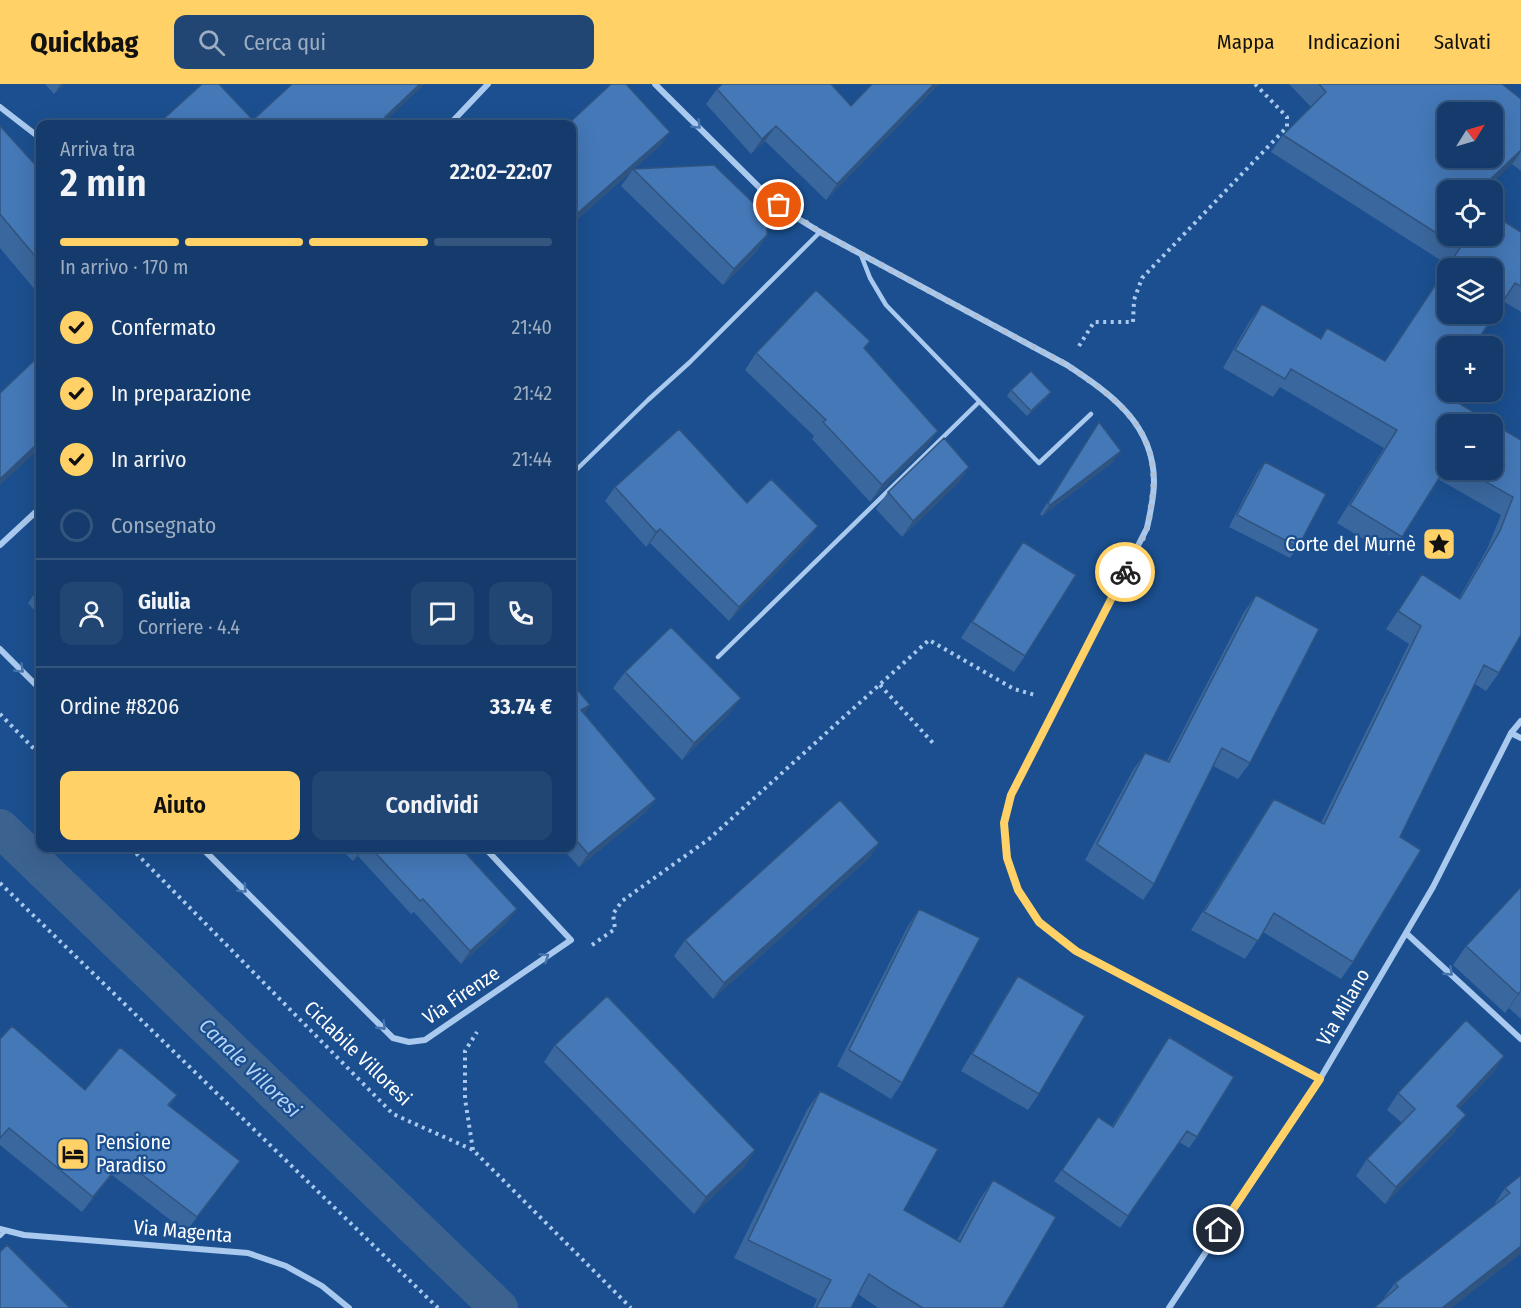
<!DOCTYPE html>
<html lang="it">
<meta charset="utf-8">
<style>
body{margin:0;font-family:"Fira Sans Condensed",sans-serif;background:#214673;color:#f1f3f6;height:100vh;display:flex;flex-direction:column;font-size:22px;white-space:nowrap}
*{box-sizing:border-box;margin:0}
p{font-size:20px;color:#9dadc1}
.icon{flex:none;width:33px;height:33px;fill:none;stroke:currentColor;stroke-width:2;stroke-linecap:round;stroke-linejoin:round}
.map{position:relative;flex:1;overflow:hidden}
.panel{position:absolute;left:36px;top:36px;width:540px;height:732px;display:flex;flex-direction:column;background:#143b6b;border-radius:12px;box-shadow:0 6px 24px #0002,0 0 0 2px #33557e}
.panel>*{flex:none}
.needle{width:39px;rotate:53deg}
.buttons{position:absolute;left:1437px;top:18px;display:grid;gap:12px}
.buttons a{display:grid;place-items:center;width:66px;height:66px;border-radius:12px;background:#143b6b;box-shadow:0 6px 24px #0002,0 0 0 2px #33557e;font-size:30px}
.pin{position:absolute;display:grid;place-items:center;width:51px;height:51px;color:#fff;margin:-26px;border:3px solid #fff;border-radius:50%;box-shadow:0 2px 6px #0007}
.courier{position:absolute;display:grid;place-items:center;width:60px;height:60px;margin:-30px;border:4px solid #ffd166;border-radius:50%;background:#fff;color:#222;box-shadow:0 2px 8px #0007}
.summary em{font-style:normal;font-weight:600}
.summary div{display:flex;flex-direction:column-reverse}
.summary{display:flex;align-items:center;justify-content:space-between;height:102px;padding:0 24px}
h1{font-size:39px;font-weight:600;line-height:45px}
.bar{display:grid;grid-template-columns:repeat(4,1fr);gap:9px 6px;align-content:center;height:72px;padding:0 24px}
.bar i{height:8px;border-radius:4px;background:#33557e}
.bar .on{background:#ffd166}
.bar p{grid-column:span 4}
.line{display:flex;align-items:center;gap:15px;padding:0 24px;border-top:2px solid #33557e}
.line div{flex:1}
.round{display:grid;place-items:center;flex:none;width:63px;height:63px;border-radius:12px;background:#214673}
ol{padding:0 24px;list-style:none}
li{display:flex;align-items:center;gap:18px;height:66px}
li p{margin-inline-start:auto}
li .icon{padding:6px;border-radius:50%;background:#ffd166;color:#111;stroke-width:4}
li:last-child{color:#9dadc1}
li i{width:33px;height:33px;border:3px solid #33557e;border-radius:50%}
.button{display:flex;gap:12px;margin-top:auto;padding:12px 24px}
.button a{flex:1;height:69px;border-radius:12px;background:#ffd166;color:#111;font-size:24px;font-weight:600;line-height:69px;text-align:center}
.button a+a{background:#214673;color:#f1f3f6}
header{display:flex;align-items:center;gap:36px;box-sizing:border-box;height:84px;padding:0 30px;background:#ffd166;color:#111}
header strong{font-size:28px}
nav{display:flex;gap:33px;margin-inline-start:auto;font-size:21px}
.search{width:420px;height:54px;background:#214673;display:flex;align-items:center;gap:15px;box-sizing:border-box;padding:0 21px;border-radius:12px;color:#9dadc1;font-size:22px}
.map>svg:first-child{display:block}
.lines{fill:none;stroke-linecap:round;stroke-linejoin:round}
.canal{stroke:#3c6290;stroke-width:38}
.path{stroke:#a9c9ee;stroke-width:4;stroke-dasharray:3 4.5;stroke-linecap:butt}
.lane{stroke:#a9c9ee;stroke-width:4.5}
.street{stroke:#a9c9ee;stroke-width:6}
.wall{fill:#3a679d;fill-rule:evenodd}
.shaded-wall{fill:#305480}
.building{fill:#4478b7;stroke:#305480;stroke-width:1.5;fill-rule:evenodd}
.oneway{stroke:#4674ac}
.done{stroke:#afc1d8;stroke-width:6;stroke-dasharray:0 10.8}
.route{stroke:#ffd166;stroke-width:8}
.labels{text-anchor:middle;stroke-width:4.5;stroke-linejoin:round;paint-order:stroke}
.poi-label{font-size:20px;fill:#fff;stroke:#1b4f8f;text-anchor:end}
.street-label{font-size:20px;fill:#fff;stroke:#1b4f8f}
.water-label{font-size:21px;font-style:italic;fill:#b5d3f5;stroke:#1b4f8f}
</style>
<header>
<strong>Quickbag</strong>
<div class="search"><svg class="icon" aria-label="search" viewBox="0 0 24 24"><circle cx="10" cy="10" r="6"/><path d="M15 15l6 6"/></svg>Cerca qui</div>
<nav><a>Mappa</a><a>Indicazioni</a><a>Salvati</a></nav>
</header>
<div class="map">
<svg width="1521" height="1224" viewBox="0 0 1521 1224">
<rect width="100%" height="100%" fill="#1b4f8f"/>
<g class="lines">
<path class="canal" d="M0,744L499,1224"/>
<path class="path" d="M1079,262L1094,238H1133L1134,216L1142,194L1287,43V33L1255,0
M880,601L933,659
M0,630L40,671
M131,764L393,1030L473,1066L631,1224
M0,799L438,1224
M592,861L615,845L613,830L622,817L709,755L929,556L1014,605L1035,611
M473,1066L465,1015V967L477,948"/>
<path class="lane" d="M861,171L870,194L886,221L1039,379L1091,330
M572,390L648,316L690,278L820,148
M718,573L979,318
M0,1152L5,1147"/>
<path class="street" d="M655,0L769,113L789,129L820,148L1067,281C1111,310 1154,340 1154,398C1154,413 1150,430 1147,444L1011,711L1004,739L1007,774L1018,806L1039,838L1076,867L1320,995
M0,23L40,54
M450,40L488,0
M0,461L40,424
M0,565L40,605
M1511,649L1521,654
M202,764L393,954L409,958L425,956L571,856L485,764
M1406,849L1521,955
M0,1145L24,1151L248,1169L286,1182L322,1202L349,1224
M1169,1224L1320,995L1433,803L1511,649L1521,637"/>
</g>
<path class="wall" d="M45,0H65L54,10Z
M939,0L826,116L765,57L751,70L706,20L717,5L851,22Z
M1289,0H1502L1521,15V87L1512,80L1448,106L1521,148V228L1503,217L1443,310L1521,356L1499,589L1486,607L1475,600L1400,753L1353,878L1341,895L1263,848L1245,875L1191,846L1262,733L1274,715L1321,739L1409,560L1386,545L1422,490L1459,514L1487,465L1501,431L1438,395L1402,453L1390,471L1337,439L1384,364L1280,303L1273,313L1223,284L1249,238L1262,220L1320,255L1327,244L1385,277L1448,181L1271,68L1283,51L1311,23ZM1448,340L1492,386H1448Z
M572,40L661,61L633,85L767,151L756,168L723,201L621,102L632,87L572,140Z
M0,42L40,86V204L36,207L0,164Z
M865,265L938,347L926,363L870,418L812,355L814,352L745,286L756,269Z
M1011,306L1051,308L1047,314L1027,332L1007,312Z
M1099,338L1113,378L1042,432L1040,430Z
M1265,378L1298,463L1290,474L1229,443L1257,389Z
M969,383L958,399L902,453L876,425L888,408Z
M615,403L747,419L808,456L729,537L650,459L646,463L605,417Z
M1023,458L1025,572L1014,588L961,554L1012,474Z
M40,503V533L28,519L36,508Z
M1256,511L1250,679L1238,695L1213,682L1154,800L1143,816L1085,776L1133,686L1145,669L1167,677L1244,528Z
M625,588L729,630L682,676L613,604Z
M572,599L584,629L656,715L646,728L579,783L562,764H572Z
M879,759L868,775L713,915L674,872L685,856Z
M340,764H461L517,825L507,838L461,880L414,828L411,830L358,772L353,777Z
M1521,803V935L1509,924L1505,929L1453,881L1466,862Z
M919,825L902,999L891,1015L837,982L908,842Z
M1018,892L1039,1010L1028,1026L961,987L1007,909Z
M1169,953L1197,1053L1189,1064L1179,1058L1120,1144L1054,1097L1098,1033L1112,1042Z
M0,955L85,1006L177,1011L169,1022L240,1077L186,1148L112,1091L82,1128L0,1061Z
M555,961L755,1066L744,1083L694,1130L544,978Z
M1504,972L1493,989L1459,1024L1455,1048L1385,1120L1356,1092L1367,1075L1402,1039L1387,1026L1398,1009Z
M820,1007L904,1126L957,1156L980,1115L993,1096L1003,1224H878L858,1210L851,1224H813L817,1215L734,1174L807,1026Z
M1521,1091V1169L1451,1224H1374L1385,1215L1384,1214L1395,1199L1496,1120L1495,1119L1505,1104Z"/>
<path class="shaded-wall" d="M61,0H65L54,10Z
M420,0H425L382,40H379L385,33Z
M934,0H939L826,116L837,100Z
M776,42L765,57L751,70L762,55Z
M670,48L661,61L572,140V134Z
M1521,66V68L1512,80L1485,106H1479Z
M767,151L756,168L723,201L734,185Z
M1051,308L1047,314L1027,332L1031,327Z
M938,347L926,363L870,418L882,401Z
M40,357V364L0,401V395Z
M1121,367L1113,378L1042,432L1050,421Z
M969,383L958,399L902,453L913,437Z
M818,442L808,456L729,537L739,523Z
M660,445L650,459L646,463L656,448Z
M741,614L729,630L682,676L694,659Z
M590,621L581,634V626Z
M656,715L646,728L579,783L588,770Z
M879,759L868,775L713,915L724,899Z
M362,764H365L358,772L353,777Z
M517,825L507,838L461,880L470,867Z
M1521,907L1509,924L1505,929L1518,910Z
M1504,972L1493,989L1446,1039L1457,1022Z
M1466,1031L1455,1048L1385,1120L1396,1103Z
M755,1066L744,1083L694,1130L706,1113Z
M123,1076L112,1091L82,1128L93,1113Z
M240,1077L229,1092L186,1148L197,1133Z
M1521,1162V1169L1505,1182L1451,1224H1442Z"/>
<path class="building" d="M202,0H219L253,36L292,0H420L385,33L386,34L379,40H158Z
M611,0H626L670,48L572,134V40H568Z
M722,0H831L851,22L872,0H934L837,100L776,42L762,55L717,5Z
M1319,0H1502L1521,15V66L1479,106H1448V152H1492V130L1521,148V202L1515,199L1474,262H1448V303L1443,310L1521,356V551L1499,589L1484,581L1400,753L1421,766L1353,878L1274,829L1258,857L1204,828L1274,715L1324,740L1421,542L1398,527L1422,490L1460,515L1500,447L1513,413L1465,386H1492V340H1448V380L1402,453L1350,421L1397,346L1291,285L1285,295L1235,266L1262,220L1321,255L1327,244L1385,277L1460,164L1283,51L1326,8ZM1448,28H1492V74H1448ZM1448,184H1492V230H1448Z
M0,42L40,86V178L0,130Z
M714,81L767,132V151L734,185L633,85Z
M816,206L870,257L864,264L938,347L882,401L823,338L826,336L756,269Z
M40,271V357L0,395V309Z
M1031,287L1051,308L1031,327L1011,306Z
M1099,338L1121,367L1050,421L1048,419Z
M679,345L747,419L771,395L818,442L739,523L660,445L656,448L615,403Z
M944,354L969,383L913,437L888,408Z
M1265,378L1326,410L1298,463L1237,431Z
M1023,458L1076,491L1025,572L972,538Z
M40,503V513L36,508Z
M1256,511L1319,545L1250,679L1222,664L1154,800L1097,760L1145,669L1169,678Z
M671,543L741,614L694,659L625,588Z
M572,599L590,621L581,626L656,715L588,770L572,751Z
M840,716L879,759L724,899L685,856Z
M371,764H461L517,825L470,867L423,815L420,817Z
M1521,803V907L1518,910L1466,862Z
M919,825L980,854L902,999L849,966Z
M1018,892L1085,932L1039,1010L972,970Z
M607,912L755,1066L706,1113L555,961Z
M1466,936L1504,972L1457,1022L1466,1031L1396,1103L1367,1075L1415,1025L1398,1009Z
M12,942L85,1006L120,963L177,1011L168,1021L240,1077L197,1133L123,1076L93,1113L9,1044L0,1054V955Z
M1169,953L1234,993L1197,1053L1187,1047L1128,1132L1062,1086L1098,1033L1113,1043Z
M820,1007L938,1065L904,1126L960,1158L993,1096L1056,1133L1003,1224H923L893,1206L869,1190L851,1224H816L831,1196L748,1156Z
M1521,1091V1162L1442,1224H1374L1398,1203L1395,1199L1510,1109L1505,1104Z
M7,1161L70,1224H0V1168Z"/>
<defs><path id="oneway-chevron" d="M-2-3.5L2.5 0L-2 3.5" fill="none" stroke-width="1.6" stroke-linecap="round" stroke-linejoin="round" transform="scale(1.5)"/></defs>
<g class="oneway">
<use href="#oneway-chevron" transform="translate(697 41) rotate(45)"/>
<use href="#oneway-chevron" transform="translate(20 585) rotate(45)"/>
<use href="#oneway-chevron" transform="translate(243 805) rotate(45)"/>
<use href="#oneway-chevron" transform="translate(545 873) rotate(-34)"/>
<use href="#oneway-chevron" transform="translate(1449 888) rotate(43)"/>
<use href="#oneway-chevron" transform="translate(382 942) rotate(46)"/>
</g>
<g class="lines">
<path class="done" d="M779,121L820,148L1067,281C1118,315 1162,347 1152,415C1150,425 1150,437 1146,447C1140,461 1132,474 1125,488"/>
<path class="route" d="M1125,488L1011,711L1004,739L1007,774L1018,806L1039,838L1076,867L1320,995L1219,1146"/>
</g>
<defs>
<symbol id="sight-square" viewBox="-11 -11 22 22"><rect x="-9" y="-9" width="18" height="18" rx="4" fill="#ffd166" stroke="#1b4f8f"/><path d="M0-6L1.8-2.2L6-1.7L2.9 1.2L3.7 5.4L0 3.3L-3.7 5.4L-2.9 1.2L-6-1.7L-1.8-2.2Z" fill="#111"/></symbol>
<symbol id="hotel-square" viewBox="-11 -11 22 22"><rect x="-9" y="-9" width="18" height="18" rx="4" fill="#ffd166" stroke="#1b4f8f"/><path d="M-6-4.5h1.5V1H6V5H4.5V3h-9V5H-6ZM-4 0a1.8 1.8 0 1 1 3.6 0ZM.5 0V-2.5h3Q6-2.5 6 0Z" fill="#111"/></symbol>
</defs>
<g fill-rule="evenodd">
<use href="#sight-square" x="1420" y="441" width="38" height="38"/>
<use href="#hotel-square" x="54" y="1051" width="38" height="38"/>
</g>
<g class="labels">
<g class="poi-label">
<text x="1416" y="467">Corte del Murnè</text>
<text x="96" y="1065" text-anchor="start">Pensione<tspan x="96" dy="23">Paradiso</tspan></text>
</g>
<g class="street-label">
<text transform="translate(461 911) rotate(-34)" y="7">Via Firenze</text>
<text transform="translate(1343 923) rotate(-60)" y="7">Via Milano</text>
<text transform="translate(358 969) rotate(44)" y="7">Ciclabile Villoresi</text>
<text transform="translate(183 1147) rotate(5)" y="7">Via Magenta</text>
</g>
<g class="water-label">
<text transform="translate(250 984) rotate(44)" y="7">Canale Villoresi</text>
</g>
</g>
</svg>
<div class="buttons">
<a><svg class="needle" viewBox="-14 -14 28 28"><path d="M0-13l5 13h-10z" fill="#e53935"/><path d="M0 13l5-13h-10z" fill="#9dadc1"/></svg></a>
<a><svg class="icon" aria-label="locate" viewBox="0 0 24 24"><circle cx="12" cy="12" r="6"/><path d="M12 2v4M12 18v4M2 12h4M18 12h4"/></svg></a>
<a><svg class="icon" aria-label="layers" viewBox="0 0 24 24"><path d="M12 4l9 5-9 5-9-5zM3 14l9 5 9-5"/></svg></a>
<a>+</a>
<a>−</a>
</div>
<div class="pin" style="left:779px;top:121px;background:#ea580c"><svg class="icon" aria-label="bag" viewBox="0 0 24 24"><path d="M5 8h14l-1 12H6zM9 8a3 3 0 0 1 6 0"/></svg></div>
<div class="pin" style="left:1219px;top:1146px;background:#1f2937"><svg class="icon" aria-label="home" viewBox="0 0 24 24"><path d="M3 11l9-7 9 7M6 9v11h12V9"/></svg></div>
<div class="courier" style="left:1125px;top:488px"><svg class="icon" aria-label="bike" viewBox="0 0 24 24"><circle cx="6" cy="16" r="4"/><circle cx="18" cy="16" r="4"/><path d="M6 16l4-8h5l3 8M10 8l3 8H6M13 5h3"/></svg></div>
<section class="panel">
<div class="summary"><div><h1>2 min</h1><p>Arriva tra</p></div><em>22:02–22:07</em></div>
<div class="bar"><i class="on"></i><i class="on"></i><i class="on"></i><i></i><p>In arrivo · 170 m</p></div>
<ol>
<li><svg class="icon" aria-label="check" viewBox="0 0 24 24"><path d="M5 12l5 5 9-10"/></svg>Confermato<p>21:40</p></li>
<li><svg class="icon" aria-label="check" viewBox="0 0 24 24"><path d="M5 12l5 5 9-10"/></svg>In preparazione<p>21:42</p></li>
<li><svg class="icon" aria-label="check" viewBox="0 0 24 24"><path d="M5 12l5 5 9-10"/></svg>In arrivo<p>21:44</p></li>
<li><i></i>Consegnato</li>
</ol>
<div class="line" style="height:108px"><a class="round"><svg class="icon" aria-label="person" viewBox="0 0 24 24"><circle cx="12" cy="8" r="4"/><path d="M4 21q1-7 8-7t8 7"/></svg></a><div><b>Giulia</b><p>Corriere · 4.4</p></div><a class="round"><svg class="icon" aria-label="chat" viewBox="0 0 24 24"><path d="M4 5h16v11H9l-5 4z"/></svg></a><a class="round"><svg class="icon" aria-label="phone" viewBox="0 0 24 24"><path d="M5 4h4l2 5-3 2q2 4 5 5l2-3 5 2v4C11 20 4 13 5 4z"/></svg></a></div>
<div class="line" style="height:78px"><div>Ordine #8206</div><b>33.74 €</b></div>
<div class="button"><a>Aiuto</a><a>Condividi</a></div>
</section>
</div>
